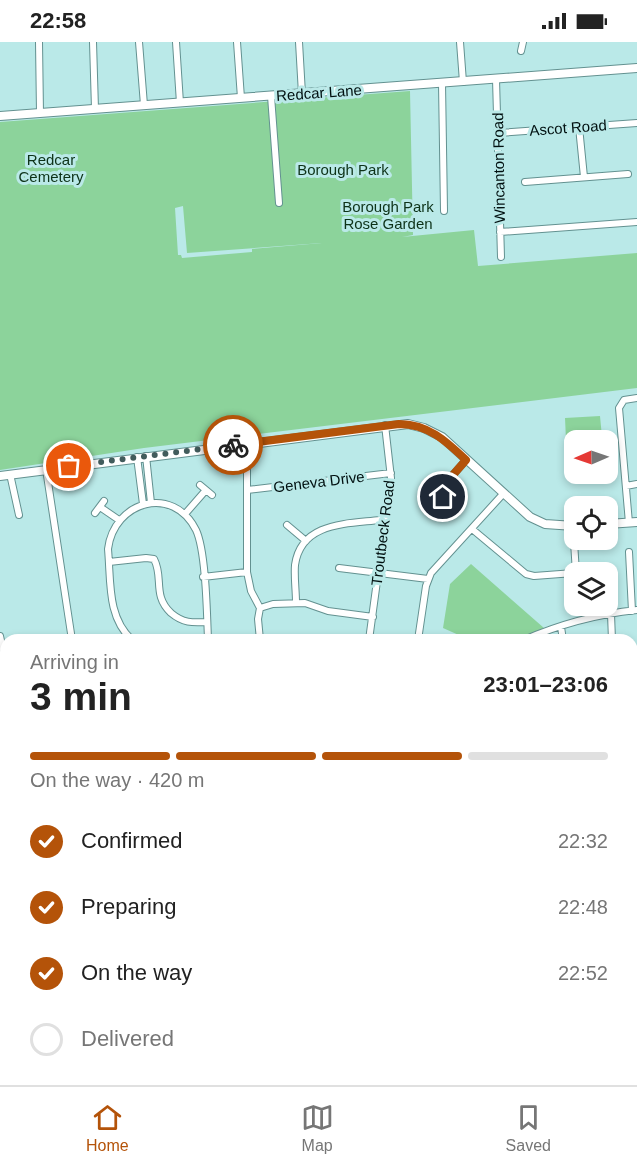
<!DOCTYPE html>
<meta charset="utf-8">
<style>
body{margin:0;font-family:Arial,sans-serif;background:#f6f6f6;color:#222;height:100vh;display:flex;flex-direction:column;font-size:22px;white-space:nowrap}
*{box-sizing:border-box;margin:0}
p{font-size:20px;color:#767676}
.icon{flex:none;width:33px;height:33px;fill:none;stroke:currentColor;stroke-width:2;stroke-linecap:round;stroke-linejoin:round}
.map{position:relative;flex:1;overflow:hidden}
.panel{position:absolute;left:0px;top:592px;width:638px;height:452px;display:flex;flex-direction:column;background:#fff;border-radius:18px 18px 0 0;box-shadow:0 3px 9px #0003}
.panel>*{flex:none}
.needle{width:39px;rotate:268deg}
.buttons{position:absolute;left:564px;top:388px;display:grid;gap:12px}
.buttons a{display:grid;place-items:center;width:54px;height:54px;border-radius:12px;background:#fff;box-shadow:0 3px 9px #0003;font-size:30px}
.pin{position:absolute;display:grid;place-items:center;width:51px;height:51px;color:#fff;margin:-26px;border:3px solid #fff;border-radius:50%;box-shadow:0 2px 6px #0007}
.courier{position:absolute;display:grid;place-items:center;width:60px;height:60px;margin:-30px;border:4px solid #b45309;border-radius:50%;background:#fff;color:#222;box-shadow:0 2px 8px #0007}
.overview em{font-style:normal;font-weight:800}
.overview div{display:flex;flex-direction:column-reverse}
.overview{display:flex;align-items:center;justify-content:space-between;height:102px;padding:0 30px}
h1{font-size:39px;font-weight:800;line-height:45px}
.bar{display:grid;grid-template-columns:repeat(4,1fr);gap:9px 6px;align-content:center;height:72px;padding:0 30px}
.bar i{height:8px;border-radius:4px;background:#e0e0e0}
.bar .current{background:#b45309}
.bar p{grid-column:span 4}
ol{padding:0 30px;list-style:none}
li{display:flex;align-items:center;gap:18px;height:66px}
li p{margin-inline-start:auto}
li .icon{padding:6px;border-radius:50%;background:#b45309;color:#fff;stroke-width:4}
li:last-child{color:#767676}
li i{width:33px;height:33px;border:3px solid #e0e0e0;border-radius:50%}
.status{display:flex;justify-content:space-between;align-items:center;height:42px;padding:0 30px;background:#fff;direction:ltr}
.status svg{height:16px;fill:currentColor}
.tab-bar{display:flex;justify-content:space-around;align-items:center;height:84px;border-top:2px solid #e0e0e0;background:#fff;font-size:16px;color:#767676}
.tab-bar a{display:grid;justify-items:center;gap:3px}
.tab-bar .current{color:#b45309}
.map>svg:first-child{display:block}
.green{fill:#8cd39b;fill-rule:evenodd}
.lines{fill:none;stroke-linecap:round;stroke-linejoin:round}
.minor-casing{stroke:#639190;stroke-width:8}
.tertiary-casing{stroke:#639190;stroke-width:10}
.secondary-casing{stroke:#639190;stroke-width:10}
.minor{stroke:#fff;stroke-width:6}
.tertiary{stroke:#fff;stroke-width:8}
.secondary{stroke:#fff;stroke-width:8}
.done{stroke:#425c5c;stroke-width:6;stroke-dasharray:0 10.8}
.route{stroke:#b45309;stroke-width:8}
.labels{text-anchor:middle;stroke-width:6;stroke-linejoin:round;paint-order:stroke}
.street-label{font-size:15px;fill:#011010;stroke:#bae9e8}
.park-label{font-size:15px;fill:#0d3218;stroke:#bae9e8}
</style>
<div class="status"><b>22:58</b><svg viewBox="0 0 49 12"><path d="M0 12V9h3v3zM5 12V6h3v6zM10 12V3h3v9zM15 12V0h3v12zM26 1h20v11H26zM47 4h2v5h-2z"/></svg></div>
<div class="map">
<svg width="637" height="1043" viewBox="0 0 637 1043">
<rect width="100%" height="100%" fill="#bae9e8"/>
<path class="green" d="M410,49L413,193L402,195L474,188L478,224L637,211V346L144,406L0,428V80ZM183,164L187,211L322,201L252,207V210L182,216L181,213H178L175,166Z
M600,374L602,395L566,398L565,376Z
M471,522L544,586L516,598H470L443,586L450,542Z
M6,881V1030L0,1031V882Z
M632,1022H637V1043H606V1038H632Z"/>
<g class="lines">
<defs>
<path id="minor" d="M39,0L40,71
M93,0L95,67
M139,0L144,63
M176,0L180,61
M237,0L241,56
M299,0L302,52
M460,0L463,40
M521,9L523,0
M496,37L501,215
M442,41L444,169
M271,54L279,161
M579,85L584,135
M498,91L637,81
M525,140L628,132
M500,190L637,180
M246,401L247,415V530L251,549L260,566L258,577L260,598
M146,414L151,461
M137,415L143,462
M46,427L72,598
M10,432L19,473
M200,443L212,453
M626,444L637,442
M433,446L443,455
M247,448L391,431
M438,450L466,418
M100,465L119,478
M95,471L104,459
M185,472L206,448
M629,481L619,366L624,358L637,356
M287,483L306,499
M573,484L576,531
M472,487L526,532L534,534L574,531
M629,510L632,569
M109,520L146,516L154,517C164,536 152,553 171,571C183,581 192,581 207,580
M339,526L428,537
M203,535L247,530
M296,561C296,548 294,535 295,523C301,480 347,482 380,478L385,479
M260,566L273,562L305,561L328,569L373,575
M611,572L612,598
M561,585L563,598
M0,594L6,621
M132,598C107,575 111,540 108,507C114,459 173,442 196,488C206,509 207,573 208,598
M369,598L391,436L385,383
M418,598L426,544L431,531L503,452
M524,598C558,583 599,572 637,568
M632,609H637
M0,636L2,637H6
M632,663H637
M632,704L637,703
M637,753L635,757L637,787
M632,896L637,899
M632,967L637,962
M632,981L637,989
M50,1038L51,1043
M99,1038L100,1043
M140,1038V1043
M323,1038V1043
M412,1043L473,1041"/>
<path id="tertiary" d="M0,434L408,382L424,386L442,395L530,475L545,482L574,484
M608,482L637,480
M632,829L637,827
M0,878L6,877"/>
<path id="secondary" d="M0,74L637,26"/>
</defs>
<use href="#minor" class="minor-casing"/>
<use href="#tertiary" class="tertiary-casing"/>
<use href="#secondary" class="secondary-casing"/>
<use href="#minor" class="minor"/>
<use href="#tertiary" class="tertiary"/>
<use href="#secondary" class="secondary"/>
</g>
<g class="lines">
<path class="done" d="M69,424L233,403"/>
<path class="route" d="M233,403L399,382C428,382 446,399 466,418L438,450L443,455"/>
</g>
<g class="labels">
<g class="street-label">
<text transform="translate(319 51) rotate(-4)" y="5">Redcar Lane</text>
<text transform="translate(568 86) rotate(-4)" y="5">Ascot Road</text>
<text transform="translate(499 126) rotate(-91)" y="5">Wincanton Road</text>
<text transform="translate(319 440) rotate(-7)" y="5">Geneva Drive</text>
<text transform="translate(383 491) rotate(-83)" y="5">Troutbeck Road</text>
</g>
<g class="park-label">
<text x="51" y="123">Redcar<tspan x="51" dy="17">Cemetery</tspan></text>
<text x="343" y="133">Borough Park</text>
<text x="388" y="170">Borough Park<tspan x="388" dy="17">Rose Garden</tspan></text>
</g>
</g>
</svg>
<div class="buttons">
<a><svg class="needle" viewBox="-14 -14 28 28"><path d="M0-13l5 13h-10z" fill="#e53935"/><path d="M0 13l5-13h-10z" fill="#767676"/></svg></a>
<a><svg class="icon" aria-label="locate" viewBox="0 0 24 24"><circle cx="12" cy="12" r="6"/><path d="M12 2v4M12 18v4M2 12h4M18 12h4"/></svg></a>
<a><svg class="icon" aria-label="layers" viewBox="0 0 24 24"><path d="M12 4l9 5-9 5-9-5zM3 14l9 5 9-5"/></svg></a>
</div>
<div class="pin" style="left:69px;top:424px;background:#ea580c"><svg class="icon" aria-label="bag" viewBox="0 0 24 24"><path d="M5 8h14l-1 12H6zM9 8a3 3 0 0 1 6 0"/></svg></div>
<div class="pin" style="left:443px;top:455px;background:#1f2937"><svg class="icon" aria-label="home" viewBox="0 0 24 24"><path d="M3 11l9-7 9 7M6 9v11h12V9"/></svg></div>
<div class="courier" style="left:233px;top:403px"><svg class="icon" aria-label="bike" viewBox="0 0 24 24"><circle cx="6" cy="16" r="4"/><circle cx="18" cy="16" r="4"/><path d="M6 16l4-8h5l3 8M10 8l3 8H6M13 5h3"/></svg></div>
<section class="panel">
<div class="overview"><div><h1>3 min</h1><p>Arriving in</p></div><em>23:01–23:06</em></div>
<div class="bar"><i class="current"></i><i class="current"></i><i class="current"></i><i></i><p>On the way · 420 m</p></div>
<ol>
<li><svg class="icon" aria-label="check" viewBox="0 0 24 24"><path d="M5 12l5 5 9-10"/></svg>Confirmed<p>22:32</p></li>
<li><svg class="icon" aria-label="check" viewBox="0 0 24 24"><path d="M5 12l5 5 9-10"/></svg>Preparing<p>22:48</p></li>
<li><svg class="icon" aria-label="check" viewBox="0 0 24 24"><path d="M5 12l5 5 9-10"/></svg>On the way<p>22:52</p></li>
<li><i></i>Delivered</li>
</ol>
</section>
</div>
<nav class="tab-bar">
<a class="current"><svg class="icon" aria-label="home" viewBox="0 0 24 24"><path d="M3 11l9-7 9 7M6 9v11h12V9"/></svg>Home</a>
<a><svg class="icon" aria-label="map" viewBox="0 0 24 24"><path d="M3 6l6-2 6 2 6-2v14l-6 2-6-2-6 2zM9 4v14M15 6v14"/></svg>Map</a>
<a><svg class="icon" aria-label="saved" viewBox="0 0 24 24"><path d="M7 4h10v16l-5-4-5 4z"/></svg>Saved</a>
</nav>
